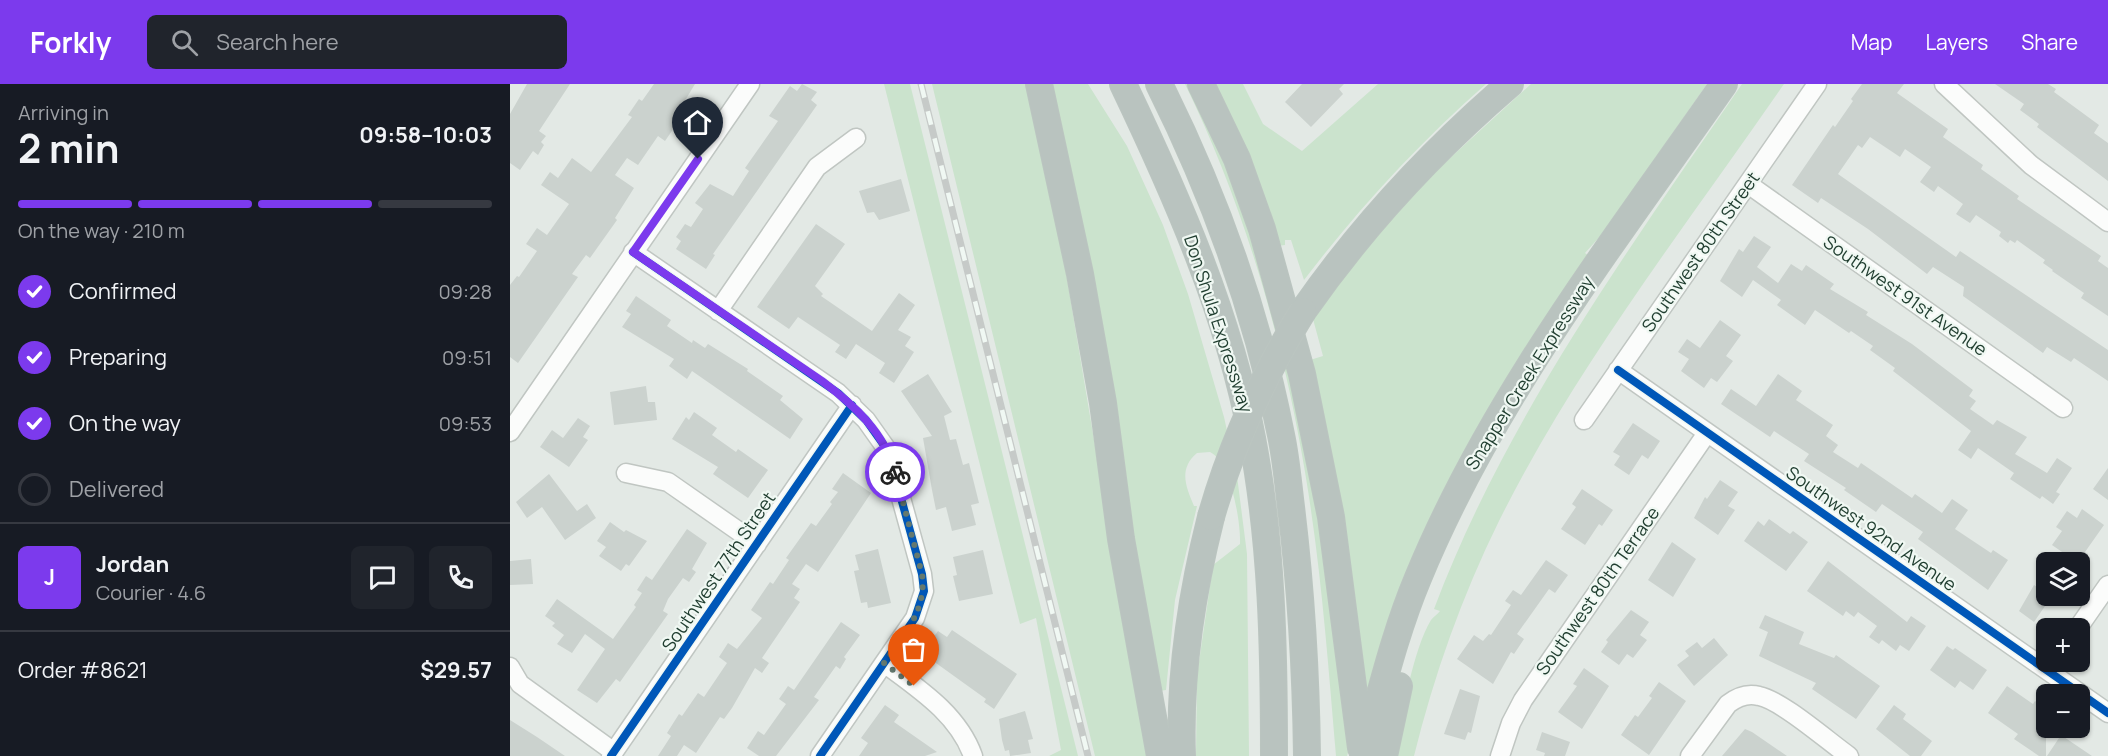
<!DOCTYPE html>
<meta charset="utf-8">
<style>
body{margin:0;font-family:Manrope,sans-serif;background:#20242c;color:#f1f3f6;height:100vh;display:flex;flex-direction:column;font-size:22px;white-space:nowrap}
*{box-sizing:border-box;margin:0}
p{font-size:20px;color:#9ea1a6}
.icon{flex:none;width:33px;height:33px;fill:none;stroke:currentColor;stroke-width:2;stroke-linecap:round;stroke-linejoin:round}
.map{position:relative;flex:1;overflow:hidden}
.drawer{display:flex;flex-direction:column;background:#171b24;width:510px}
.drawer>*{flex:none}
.buttons{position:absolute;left:1526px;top:468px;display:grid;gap:12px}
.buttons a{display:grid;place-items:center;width:54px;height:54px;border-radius:9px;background:#171b24;box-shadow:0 2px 4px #0004;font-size:30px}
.pin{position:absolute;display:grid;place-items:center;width:51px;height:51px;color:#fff;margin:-62px -26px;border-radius:50% 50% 50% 0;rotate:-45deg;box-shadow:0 0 6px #0007}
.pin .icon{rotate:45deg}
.courier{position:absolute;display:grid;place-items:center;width:60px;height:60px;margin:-30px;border:4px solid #7c3aed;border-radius:50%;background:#fff;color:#222;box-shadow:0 2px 8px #0007}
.summary em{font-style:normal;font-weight:700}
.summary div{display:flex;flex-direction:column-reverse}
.summary{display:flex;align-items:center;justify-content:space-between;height:102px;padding:0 18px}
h1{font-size:39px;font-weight:700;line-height:45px}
.bar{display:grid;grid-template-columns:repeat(4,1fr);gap:9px 6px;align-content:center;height:72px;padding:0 18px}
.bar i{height:8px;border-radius:4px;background:#363941}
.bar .current{background:#7c3aed}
.bar p{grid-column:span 4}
.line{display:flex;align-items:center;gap:15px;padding:0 18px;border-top:2px solid #363941}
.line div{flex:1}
.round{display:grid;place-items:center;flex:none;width:63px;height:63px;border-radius:9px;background:#20242c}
ol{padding:0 18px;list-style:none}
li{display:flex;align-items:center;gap:18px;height:66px}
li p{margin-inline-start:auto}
li .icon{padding:6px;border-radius:50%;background:#7c3aed;color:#fff;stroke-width:4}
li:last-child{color:#9ea1a6}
li i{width:33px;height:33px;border:3px solid #363941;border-radius:50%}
header{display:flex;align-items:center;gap:36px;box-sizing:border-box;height:84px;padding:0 30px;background:#7c3aed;color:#fff}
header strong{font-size:28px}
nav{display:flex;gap:33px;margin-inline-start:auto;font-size:21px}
.search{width:420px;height:54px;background:#20242c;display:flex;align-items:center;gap:15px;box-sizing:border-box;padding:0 21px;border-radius:9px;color:#9ea1a6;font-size:22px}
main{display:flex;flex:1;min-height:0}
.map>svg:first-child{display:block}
.green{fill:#cbe3cd}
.building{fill:#cbd2ce}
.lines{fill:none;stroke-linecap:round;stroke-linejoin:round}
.minor-casing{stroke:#c0c6c2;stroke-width:21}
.highway-casing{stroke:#bbc5c0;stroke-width:28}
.minor{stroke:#fbfcfb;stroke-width:18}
.highway{stroke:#b9c3bf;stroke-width:26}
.rail-casing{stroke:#c6cac8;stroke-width:7}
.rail{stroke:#f0f8f3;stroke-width:4.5;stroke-dasharray:14;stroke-linecap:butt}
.highway-bridge-casing{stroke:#bbc5c0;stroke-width:28;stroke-linecap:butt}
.highway-bridge{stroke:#b9c3bf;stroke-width:26}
.cycleway-casing{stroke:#f0f8f3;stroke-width:11}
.cycleway{stroke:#0057b8;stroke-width:8}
.done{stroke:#64796f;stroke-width:6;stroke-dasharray:0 10.8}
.route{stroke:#7c3aed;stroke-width:8}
.labels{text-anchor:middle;stroke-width:4.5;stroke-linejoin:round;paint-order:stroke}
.street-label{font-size:18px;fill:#1f3d2f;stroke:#f0f8f3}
</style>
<header>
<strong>Forkly</strong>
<div class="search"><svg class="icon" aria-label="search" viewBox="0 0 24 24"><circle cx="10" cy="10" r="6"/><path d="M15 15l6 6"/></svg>Search here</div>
<nav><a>Map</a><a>Layers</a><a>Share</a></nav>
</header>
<main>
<section class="drawer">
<div class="summary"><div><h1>2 min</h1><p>Arriving in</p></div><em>09:58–10:03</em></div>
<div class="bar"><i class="current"></i><i class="current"></i><i class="current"></i><i></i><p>On the way · 210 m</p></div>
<ol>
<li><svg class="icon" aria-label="check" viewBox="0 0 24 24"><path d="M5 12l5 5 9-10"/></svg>Confirmed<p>09:28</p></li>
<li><svg class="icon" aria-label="check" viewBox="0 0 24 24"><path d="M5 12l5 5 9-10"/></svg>Preparing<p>09:51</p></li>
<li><svg class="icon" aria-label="check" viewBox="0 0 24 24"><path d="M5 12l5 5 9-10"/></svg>On the way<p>09:53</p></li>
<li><i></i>Delivered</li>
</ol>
<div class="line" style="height:108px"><b class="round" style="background:#7c3aed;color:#fff">J</b><div><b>Jordan</b><p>Courier · 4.6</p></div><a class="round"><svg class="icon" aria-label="chat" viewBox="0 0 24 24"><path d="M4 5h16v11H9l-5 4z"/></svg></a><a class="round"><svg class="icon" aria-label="phone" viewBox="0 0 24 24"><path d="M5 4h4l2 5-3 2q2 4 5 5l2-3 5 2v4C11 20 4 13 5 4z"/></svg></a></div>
<div class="line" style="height:78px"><div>Order #8621</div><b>$29.57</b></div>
</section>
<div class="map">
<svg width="1598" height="672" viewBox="0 0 1598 672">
<rect width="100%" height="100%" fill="#e3e9e5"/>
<path class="green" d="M374,0H400L568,672H539L551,666L526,534L510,540Z
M422,0H518L549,147L637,672H585Z
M540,0H578L617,62L653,141L678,210L714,333L727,392L737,470L739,672H686L687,592L703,481L730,460C731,439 721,378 700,368L687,369C668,385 676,403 684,422H687L665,516L656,606L649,607Z
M675,0H680L800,276L813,272L803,235L865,151L916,96L1021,0H1197L1094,148L1075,169L1079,172L957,364L931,414L875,548L837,672H826C818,578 811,482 795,388C773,255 734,121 675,0Z
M701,0H733L753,40L792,67L868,0H976C908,60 849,124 794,196L781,156H775V161L767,162Z
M1232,0H1274C1176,142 1066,282 989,437C952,512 924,591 904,672H883C891,637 903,565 921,536C924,532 927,531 930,527L924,525C996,334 1117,168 1232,0Z"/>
<path class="building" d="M17,0H60L29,47L36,52L31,58L34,61L28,71L23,67L10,86L0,79V30Z
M144,0H185L162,38L166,41L155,57L148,52L128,81L117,74L105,91L124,104L105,134L107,136L80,174L76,171L62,190L68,193L8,279L0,273V201L7,192L9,193L27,167L16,160L27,144L37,151L59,120L31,101L40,88L48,94L62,74L81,88L122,33L118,31L129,15L132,17Z
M292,0L307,8L301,16L307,21L203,170L205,171L196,185L166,165L171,157L166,153L175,140L181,143L193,125L185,119L200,100L223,112L239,87L235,84L268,37L259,32L280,2L287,7Z
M792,0H834L829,5L833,10L801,43L775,18Z
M1352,0H1394L1387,9L1438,45L1433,53L1473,81L1471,85L1509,112L1507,115L1591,172L1588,177L1598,184V232L1571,214L1574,209L1542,187L1543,186L1533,179L1535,176L1507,156L1505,159L1500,156L1498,159L1489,152L1491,148L1466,131L1460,139L1446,130L1453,120L1428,102L1424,108L1410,98L1421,83L1395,65L1390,73L1360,53L1352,64L1348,61L1328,90L1446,173L1450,167L1598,266V297L1564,274L1561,278L1537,263L1533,269L1453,212L1454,203L1423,183L1417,190L1358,145L1311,114L1308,119L1282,101L1323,41L1325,43L1343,17L1341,15Z
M1485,0H1538L1546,5L1544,8L1589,41L1584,49L1598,59V97L1527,43L1529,40L1510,26L1514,20Z
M391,95L400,127L369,136L364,128L357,129L349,107Z
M306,140L335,160L305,202L313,210L311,212L362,247L389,209L405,221L388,246L401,253L395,262L404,268L384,299L369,289L375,279L346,260L336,275L325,268L330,261L288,233L279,245L247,223Z
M1244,152L1261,163L1247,183L1268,199L1281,180L1292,187L1296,181L1324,200L1320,205L1358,228L1356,231L1402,260L1463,306L1459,312L1466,317L1460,325L1483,341L1487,336L1517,353L1505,370L1537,389L1547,374L1562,384L1546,408L1550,410L1543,420L1532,412L1530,415L1500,395L1504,389L1468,364L1461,375L1448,366L1461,347L1383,287L1385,284L1360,266L1363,262L1341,247L1339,249L1305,226L1295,241L1267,221L1271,216L1243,196L1232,213L1210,197L1229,165L1233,168Z
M126,212L161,236L157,242L182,259L183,256L195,264L198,260L238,285L237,287L273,312L270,316L293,335L280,355L182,287L177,295L159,282L164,275L112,243L121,230L116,227Z
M1210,236L1231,251L1216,272L1223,277L1207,298L1201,294L1194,304L1171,287L1179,275L1168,268L1177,255L1190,264Z
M418,290L442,328L434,332L440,356L446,355L453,381L459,379L469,419L461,421L466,441L442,447L436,423L426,426L422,406L413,354L422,352L391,307Z
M1268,290L1292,307L1286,316L1323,341L1316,352L1328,361L1323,368L1348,384L1351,379L1402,414L1405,410L1432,429L1442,415L1458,426L1445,445L1481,469L1483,466L1498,476L1478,506L1408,455L1413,448L1372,420L1366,428L1334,406L1336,404L1294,377L1299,370L1264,347L1260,353L1211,320L1221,305L1246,322Z
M136,302L138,318H145L147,336L104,341L100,308Z
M184,328L207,344L202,351L226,368L228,365L258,386L238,414L203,390L208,383L162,355L176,333L179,336Z
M68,334L80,342L73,353L78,356L59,383L30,363L42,346L53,354Z
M1123,339L1150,357L1138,375L1132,371L1119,391L1104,381L1110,372L1103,368Z
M1598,384V416L1583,405Z
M333,389L361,409L308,488L296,480L282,500L290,505L284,514L290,518L252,574L259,579L252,589L245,584L222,624L214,635L210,633L186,669L174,661L167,672H148L161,652L157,649L169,630L172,632L188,609L194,613L217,579L209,573L218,559L227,565L252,534L241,526L260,498L263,500L279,476L276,474L301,439L306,442L322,420L320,418L328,408L322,405Z
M39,390L67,427L77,420L86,434L55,456L32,423L17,434L6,418Z
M1210,396L1228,408L1218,422L1225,426L1208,451L1184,434L1195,413L1197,415Z
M1072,405L1103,426L1092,442L1089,440L1075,461L1051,445L1066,423L1062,420Z
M1572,425L1594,441L1575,468L1578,470L1571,481L1542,461L1552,447L1546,443L1557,427L1567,434Z
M1259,435L1280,450L1283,447L1298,458L1276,487L1234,457L1248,437L1254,442Z
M100,438L114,448L116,446L137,457L119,482L116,480L111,487L89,472L96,463L87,457Z
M177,445L197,459L182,485L186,488L179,498L173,494L158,515L153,527L158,530L151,540L110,598L106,595L87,619L67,606L95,565L75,550L62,569L47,560L54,551L42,542L45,539L35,532L47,515L103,555L126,523L124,521L132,509L127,506L136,492L142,496Z
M1162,458L1186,475L1163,513L1138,496Z
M368,465L381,519L358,524L357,518L351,519L344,487L349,486L345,471Z
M473,466L483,510L449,517L443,492L447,491L443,473Z
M21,475L23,500L0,501V477Z
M1036,476L1058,491L1045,509L1039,505L1007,550L1014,555L1004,570L1001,568L983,600L947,575L964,551L973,557L979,550L981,551L1001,521L995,517L1003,506L1011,511Z
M1318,477L1397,538L1401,532L1416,542L1399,567L1390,561L1386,567L1372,556L1369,560L1359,553L1367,542L1348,528L1344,533L1336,527L1333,532L1297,507Z
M1536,489V512H1542L1524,538L1509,527L1524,501L1527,503Z
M1121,526L1139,538L1130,551L1137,556L1123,574L1117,570L1109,581L1091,568L1098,558L1096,556Z
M1255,531L1294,548L1289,560L1324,574L1326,571L1370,602L1346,635L1302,605L1306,599L1249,572L1258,548L1249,544Z
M331,538L350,551L334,573L336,575L330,585L326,582L304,613L309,616L266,672H249L237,664L248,647L254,651L276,620L269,615L278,602L284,606Z
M442,546L507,590L484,625L474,618L476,615L412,569L428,547L437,553Z
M1204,554L1218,571L1184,602L1167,581L1179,572L1175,567L1187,558L1192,564Z
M1437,562L1443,566L1445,564L1477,586L1463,606L1450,597L1445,604L1420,586Z
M1074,584L1099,602L1072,645L1048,628L1067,602L1063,600Z
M1149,598L1176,617L1139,671L1111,651L1125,631L1128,633L1142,614L1139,612Z
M1497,602L1523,620L1525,617L1536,625V672H1529L1504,655L1508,650L1478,629Z
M950,605L970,612L961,649L958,648L955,656L934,650Z
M375,621L389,631L384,638L427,668L415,672H349L358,659L351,654Z
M1384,621L1396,630L1393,635L1422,657L1411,672H1400L1366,645Z
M515,627L523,655L518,656L521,669L500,672L499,666L495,667L492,656L489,635Z
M0,636L27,653L55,672H0Z
M1235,645L1242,648L1277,672H1212Z
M1032,648L1060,658L1055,672H1034L1035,669L1026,666Z
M1551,651L1582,672H1537Z"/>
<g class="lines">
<defs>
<path id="minor" d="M1434,0L1521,81L1598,138
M1238,100L1553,324
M123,168L328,309L356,336L378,367L412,490L414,507L405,534L310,672
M208,227L307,83L346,54
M1108,286L1598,629
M1074,336L1307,0
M0,348L240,0
M116,389L158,398L247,460
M1568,544L1598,501
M374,579C409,605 448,630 463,672
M0,583L10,600L104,668
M101,672L342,321
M990,672L1001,639L1013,616L1197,349
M1180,672L1218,620C1227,613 1238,609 1249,612C1271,616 1319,658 1339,672"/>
<path id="highway" d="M529,0L570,190L593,319L611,455L650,672
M613,0C667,113 719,231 742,354C762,459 764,565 764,672
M649,0C705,112 747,228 771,351C776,374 778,399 781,423C791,506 796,589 797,672
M691,0L727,75L752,145L792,290L821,433L851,664
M793,227C853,141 921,68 1000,0
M672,672C669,591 681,512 701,433
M853,672C870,613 884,551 908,494C982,314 1104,158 1214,0
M874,672L889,602"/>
</defs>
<use href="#minor" class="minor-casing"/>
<use href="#highway" class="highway-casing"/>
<use href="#minor" class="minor"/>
<use href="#highway" class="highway"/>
<defs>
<path id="rail" d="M411,0L578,672"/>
</defs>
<use href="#rail" class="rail-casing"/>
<use href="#rail" class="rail"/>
<defs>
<path id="highway-bridge" d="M701,433C722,359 753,292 793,227"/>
</defs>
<use href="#highway-bridge" class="highway-bridge-casing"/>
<use href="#highway-bridge" class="highway-bridge"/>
<defs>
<path id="cycleway" d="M123,168L328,309L356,336L378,367L412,490L414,507L405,534L310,672
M1108,286L1598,629
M101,672L342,321"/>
</defs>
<use href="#cycleway" class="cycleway-casing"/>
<use href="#cycleway" class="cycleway"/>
</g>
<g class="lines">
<path class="done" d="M385,388L412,490C417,526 394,551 374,579L404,602"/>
<path class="route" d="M188,75L123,168L312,297C344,321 375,349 385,388"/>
</g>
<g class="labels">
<g class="street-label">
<text transform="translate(1191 168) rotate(-55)" y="6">Southwest 80th Street</text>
<text transform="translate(1395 212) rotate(35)" y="6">Southwest 91st Avenue</text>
<text transform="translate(708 240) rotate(72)" y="6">Don Shula Expressway</text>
<text transform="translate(1020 289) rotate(-58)" y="6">Snapper Creek Expressway</text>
<text transform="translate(1361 445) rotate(35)" y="6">Southwest 92nd Avenue</text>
<text transform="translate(209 488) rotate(-56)" y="6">Southwest 77th Street</text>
<text transform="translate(1088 507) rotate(-55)" y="6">Southwest 80th Terrace</text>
</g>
</g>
</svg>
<div class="buttons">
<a><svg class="icon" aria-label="layers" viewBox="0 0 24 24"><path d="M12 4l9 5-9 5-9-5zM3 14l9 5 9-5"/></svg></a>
<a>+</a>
<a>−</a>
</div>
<div class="pin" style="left:404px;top:602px;background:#ea580c"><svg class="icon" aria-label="bag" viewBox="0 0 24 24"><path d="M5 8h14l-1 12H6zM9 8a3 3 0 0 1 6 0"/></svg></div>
<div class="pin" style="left:188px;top:75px;background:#1f2937"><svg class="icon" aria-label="home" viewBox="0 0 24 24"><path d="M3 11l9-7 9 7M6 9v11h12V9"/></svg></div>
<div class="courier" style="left:385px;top:388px"><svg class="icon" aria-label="bike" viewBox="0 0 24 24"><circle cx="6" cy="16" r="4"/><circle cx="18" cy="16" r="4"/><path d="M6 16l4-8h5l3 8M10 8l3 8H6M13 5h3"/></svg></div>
</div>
</main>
